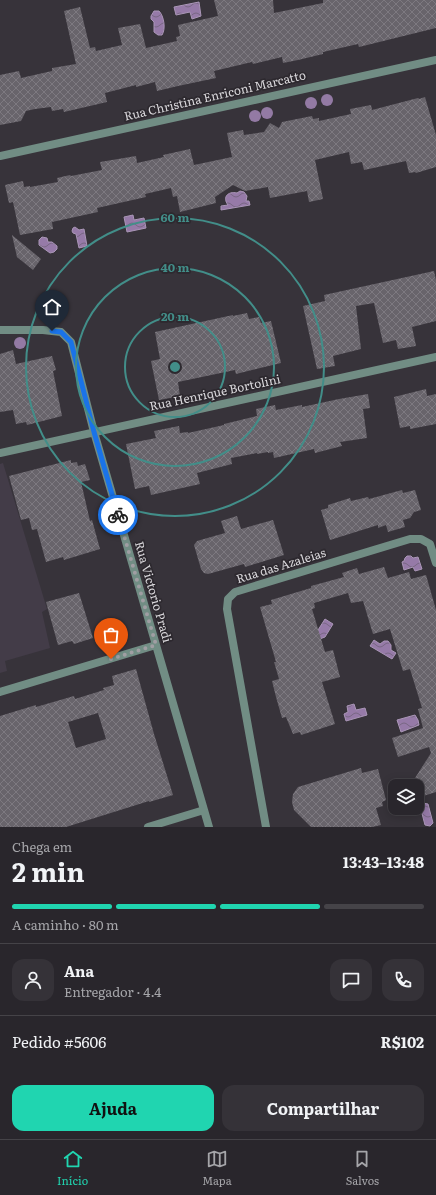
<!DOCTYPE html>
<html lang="pt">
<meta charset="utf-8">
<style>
body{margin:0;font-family:Literata,serif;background:#353238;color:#f1f3f6;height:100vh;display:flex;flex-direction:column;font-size:15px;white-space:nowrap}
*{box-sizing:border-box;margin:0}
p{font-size:13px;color:#a5a5a9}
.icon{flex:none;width:22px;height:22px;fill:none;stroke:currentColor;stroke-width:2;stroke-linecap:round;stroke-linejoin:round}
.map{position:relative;height:827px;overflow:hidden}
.drawer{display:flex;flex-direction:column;background:#29262c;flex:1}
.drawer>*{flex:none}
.buttons{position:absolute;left:388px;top:779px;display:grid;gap:8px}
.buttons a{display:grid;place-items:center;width:36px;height:36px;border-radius:8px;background:#29262c;box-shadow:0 2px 10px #0003,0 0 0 1px #454348;font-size:20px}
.pin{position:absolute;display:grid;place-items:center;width:34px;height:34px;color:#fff;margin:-41px -17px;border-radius:50% 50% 50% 0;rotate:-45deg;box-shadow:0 0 4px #0007}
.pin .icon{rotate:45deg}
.courier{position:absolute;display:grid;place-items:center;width:40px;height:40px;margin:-20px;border:3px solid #1a73e8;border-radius:50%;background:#fff;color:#222;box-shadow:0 1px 5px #0007}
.head em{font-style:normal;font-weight:700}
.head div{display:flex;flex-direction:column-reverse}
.head{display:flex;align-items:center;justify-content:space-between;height:68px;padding:0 12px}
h1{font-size:26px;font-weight:700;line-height:30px}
.bar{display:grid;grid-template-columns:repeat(4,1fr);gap:6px 4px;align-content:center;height:48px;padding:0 12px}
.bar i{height:5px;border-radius:3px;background:#454348}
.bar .active{background:#20d5b0}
.bar p{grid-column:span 4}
.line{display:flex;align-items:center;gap:10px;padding:0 12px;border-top:1px solid #454348}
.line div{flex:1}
.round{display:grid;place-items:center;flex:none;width:42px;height:42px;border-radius:12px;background:#353238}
.button{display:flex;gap:8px;margin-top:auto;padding:8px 12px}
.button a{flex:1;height:46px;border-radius:12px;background:#20d5b0;color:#111;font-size:16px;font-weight:700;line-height:46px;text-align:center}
.button a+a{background:#353238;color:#f1f3f6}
.menu{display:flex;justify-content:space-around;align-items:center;height:56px;border-top:1px solid #454348;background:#29262c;font-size:11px;color:#a5a5a9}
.menu a{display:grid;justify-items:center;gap:2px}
.menu .active{color:#20d5b0}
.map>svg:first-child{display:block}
.built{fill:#433c48}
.water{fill:url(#water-waves);stroke:#aa96b7}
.building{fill:url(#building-cross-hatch);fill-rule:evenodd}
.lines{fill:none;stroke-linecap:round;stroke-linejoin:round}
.street{stroke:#718d84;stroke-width:8}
.tree{fill:#937aa4}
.done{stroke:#a09ea3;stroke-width:4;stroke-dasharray:0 7.2}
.route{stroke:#1a73e8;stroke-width:5}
.ring{fill:none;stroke:#428e89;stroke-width:2}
.labels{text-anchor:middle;stroke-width:3.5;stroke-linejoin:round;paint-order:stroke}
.street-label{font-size:12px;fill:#d9d7db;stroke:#2d292f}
.centre{fill:#428e89;stroke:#2d292f;stroke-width:2}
.ring-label{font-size:12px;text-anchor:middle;font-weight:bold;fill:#428e89;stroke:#2d292f;stroke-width:3.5;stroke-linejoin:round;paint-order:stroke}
</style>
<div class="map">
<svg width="436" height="827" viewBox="0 0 436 827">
<defs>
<pattern id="water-waves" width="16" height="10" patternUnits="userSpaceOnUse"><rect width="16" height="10" fill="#967aa8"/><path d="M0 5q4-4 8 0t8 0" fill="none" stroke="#786684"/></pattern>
<pattern id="building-cross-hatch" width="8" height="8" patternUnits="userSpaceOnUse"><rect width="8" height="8" fill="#68646b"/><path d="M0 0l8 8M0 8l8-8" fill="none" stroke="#7d7980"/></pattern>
</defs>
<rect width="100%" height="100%" fill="#37333a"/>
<path class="built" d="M3,463L47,609L42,612L50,648L5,661L7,671L0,673V464Z"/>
<path class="water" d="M199,2L201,16L192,19L190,12L176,15L174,7Z
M154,11H159C164,16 166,29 162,35H158L154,32V22L151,19V16Z
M240,191L244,192L247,196L246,201H249L250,205L221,210V206L228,205C222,197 228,191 237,193Z
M133,215L134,220L144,218L146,228L127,232L124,217Z
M75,227L79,230L84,229L87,246L79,248L76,234L73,233L72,231L73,228Z
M42,237L47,238L48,242H52L57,246V249L54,252L50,253L39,245V240Z
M407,556H411L413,558L418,557L422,569L415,571L413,567L404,570L402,562L404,561L405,558Z
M325,619L333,624L325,637L317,640L313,638Z
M374,640L380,644L384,641H388L391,645V650L396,653L392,659L370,646Z
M354,704L356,710L365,708L367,715L346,721L344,714L348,712L347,706Z
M415,715L418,720L419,725L401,732L397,720Z
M423,803L428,804L433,823L430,826L425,825L420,806Z"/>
<path class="building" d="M214,0H273L274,13L323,3V0H436V28L359,47L358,44L323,52V54L298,60L283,63L282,57L253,64L252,62L214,71L216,78L178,86L157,91L155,82L136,87V85L105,93L107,102L64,112L63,109L52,111L51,107L35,109L26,111L21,121L0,125V75L19,71L21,78L52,71V68L76,64L64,11L80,7L90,48L95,47L96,51L122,45L118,28L140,24L146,48L177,41L176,37L180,36L178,25L218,16Z
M425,97L436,135V167L416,173L415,172L409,173L406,161L364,170L362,162L351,164L349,152L315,160L323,199L309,202L307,191L270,198L268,187L245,191L233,185L215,197L216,203L180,212L177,196L173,197L171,188L145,194L146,197L97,208L98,212L52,222L53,229L20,235L13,202L9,203L5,185L23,181L24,187L30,186V187L58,182L57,178L70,175L71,176L102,170L100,162L136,156L137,163L164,157L163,155L190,149L194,165L232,157L227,133L243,130L244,135L264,132L270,123L279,128L282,122L312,116L313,119L319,118V121L351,114L350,109L371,105L372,110L418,98L419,99Z
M12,235L41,259L33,270L17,257Z
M434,271L436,280V321L412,327L416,346L398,349L396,340L383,343L374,303L356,306L361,349L333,356L335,366L317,369L303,306L325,301L324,295Z
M247,313L249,319L259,317L261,323L271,321L281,363L236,374L235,370L178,382L180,396L159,400L151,361L160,359L155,332L233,315V316Z
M13,350L16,364L52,356L56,370L53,371L62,416L27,425L26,422L16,424L13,410L0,412V354Z
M426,389L427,396L436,394V424L410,429V426L400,428L394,397Z
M368,394L370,408L363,409L367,438L340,442L342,446L315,453L314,449L274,458L273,452L268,453V452L257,454V453L231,458L232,464L197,473L200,484L151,495L149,486L135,489L126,444L156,438L154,431L179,426L180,433L188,432V433L224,425V424L257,416L256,409L275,405L276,410L302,405V407L339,399Z
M71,460V463L77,462L78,466L85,464L90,480L81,482L90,521L92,520L100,549L64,560L63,557L46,562L37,529L32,530L29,518L21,520L9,476Z
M402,490L403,493L415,490L421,510L414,512L410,518L403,520L405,527L388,532L386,525L378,528V525L330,540L321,510L328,508V505L350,498L351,501L368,497L369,499Z
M237,516L241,529L273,520L284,555L245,567L244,564L208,574L204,573L201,569L194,545L197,541L225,533L221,521Z
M384,567L388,578L409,572L411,579L426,575L436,610V792L417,798V786H410L431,753L429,747L398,757L392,738L423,728L418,709L422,708L410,669L403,671L390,629L373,634L363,601L351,603L348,593L314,603L315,608L312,609L325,652L333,650L340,677L322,682L335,724L301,735L300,732L293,734L286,717L282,718L276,697L272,681L279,679L274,662H276L260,607L272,604L271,600L311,588V586L344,577L342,573L357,568L359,574Z
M79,593L93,638L74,644L72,641L58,645L46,602Z
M136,669L154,734L173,795L149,802V801L66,827H0V716L36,705V707L74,696L75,699L104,690L103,688L114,685L112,676ZM98,713L106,739L76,748L68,722Z
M361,768L362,773L378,769L386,800L382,802L383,806L376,808L381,825L372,827H311L294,810L292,802L293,794L298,787Z"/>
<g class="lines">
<path class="street" d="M0,156L436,60
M0,330H43L61,332L71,342L94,432L209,827
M0,453L436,357
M0,692L156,645
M148,827L204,810
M266,827L227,609L228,599L235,592L410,539H421L430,544L436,563"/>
</g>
<g class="tree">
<circle cx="327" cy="100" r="6"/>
<circle cx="311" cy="103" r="6"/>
<circle cx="267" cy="113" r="6"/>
<circle cx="255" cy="116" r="6"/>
<circle cx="20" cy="343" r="6"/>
</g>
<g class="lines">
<path class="done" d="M111,659L156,645L118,515"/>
<path class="route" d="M52,331L61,332L71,342L94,432L118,515"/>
</g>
<g class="ring">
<circle cx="175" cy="367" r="50"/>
<circle cx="175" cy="367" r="99"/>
<circle cx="175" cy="367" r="149"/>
</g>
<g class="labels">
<g class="street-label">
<text transform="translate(215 96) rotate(-13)" y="4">Rua Christina Enriconi Marcatto</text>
<text transform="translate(215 393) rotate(-12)" y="4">Rua Henrique Bortolini</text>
<text transform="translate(281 566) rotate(-17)" y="4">Rua das Azaleias</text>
<text transform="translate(153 592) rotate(74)" y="4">Rua Victorio Pradi</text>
</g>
</g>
<circle cx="175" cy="367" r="6" class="centre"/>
<g class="ring-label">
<text x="175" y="222">60 m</text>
<text x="175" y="272">40 m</text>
<text x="175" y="321">20 m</text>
</g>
</svg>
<div class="buttons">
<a><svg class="icon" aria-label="layers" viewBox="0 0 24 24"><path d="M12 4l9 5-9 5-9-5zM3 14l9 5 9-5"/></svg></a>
</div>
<div class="pin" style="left:111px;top:659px;background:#ea580c"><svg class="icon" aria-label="bag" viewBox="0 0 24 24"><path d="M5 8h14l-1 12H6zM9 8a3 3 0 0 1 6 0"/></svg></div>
<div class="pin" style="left:52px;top:331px;background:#1f2937"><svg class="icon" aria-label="home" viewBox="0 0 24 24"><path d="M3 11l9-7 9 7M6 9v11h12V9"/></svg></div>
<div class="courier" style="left:118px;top:515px"><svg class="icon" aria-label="bike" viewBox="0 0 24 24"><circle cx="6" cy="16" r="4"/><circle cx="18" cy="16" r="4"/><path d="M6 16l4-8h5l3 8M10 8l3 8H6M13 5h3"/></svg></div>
</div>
<section class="drawer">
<div class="head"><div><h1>2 min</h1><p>Chega em</p></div><em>13:43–13:48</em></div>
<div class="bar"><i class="active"></i><i class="active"></i><i class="active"></i><i></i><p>A caminho · 80 m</p></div>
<div class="line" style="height:72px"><a class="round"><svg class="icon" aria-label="person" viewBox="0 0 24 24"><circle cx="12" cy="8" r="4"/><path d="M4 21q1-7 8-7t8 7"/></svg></a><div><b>Ana</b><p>Entregador · 4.4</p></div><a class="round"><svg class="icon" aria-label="chat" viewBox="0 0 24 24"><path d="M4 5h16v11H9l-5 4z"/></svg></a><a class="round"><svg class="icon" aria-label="phone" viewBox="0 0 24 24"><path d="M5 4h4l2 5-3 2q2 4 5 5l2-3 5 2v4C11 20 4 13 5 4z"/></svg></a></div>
<div class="line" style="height:52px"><div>Pedido #5606</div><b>R$102</b></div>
<div class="button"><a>Ajuda</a><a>Compartilhar</a></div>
</section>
<nav class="menu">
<a class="active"><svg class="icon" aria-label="home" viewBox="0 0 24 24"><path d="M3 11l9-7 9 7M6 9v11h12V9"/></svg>Início</a>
<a><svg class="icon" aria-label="map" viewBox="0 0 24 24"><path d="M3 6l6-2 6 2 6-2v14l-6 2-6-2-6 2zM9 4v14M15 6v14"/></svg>Mapa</a>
<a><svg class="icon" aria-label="saved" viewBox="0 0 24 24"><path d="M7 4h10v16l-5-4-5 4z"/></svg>Salvos</a>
</nav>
